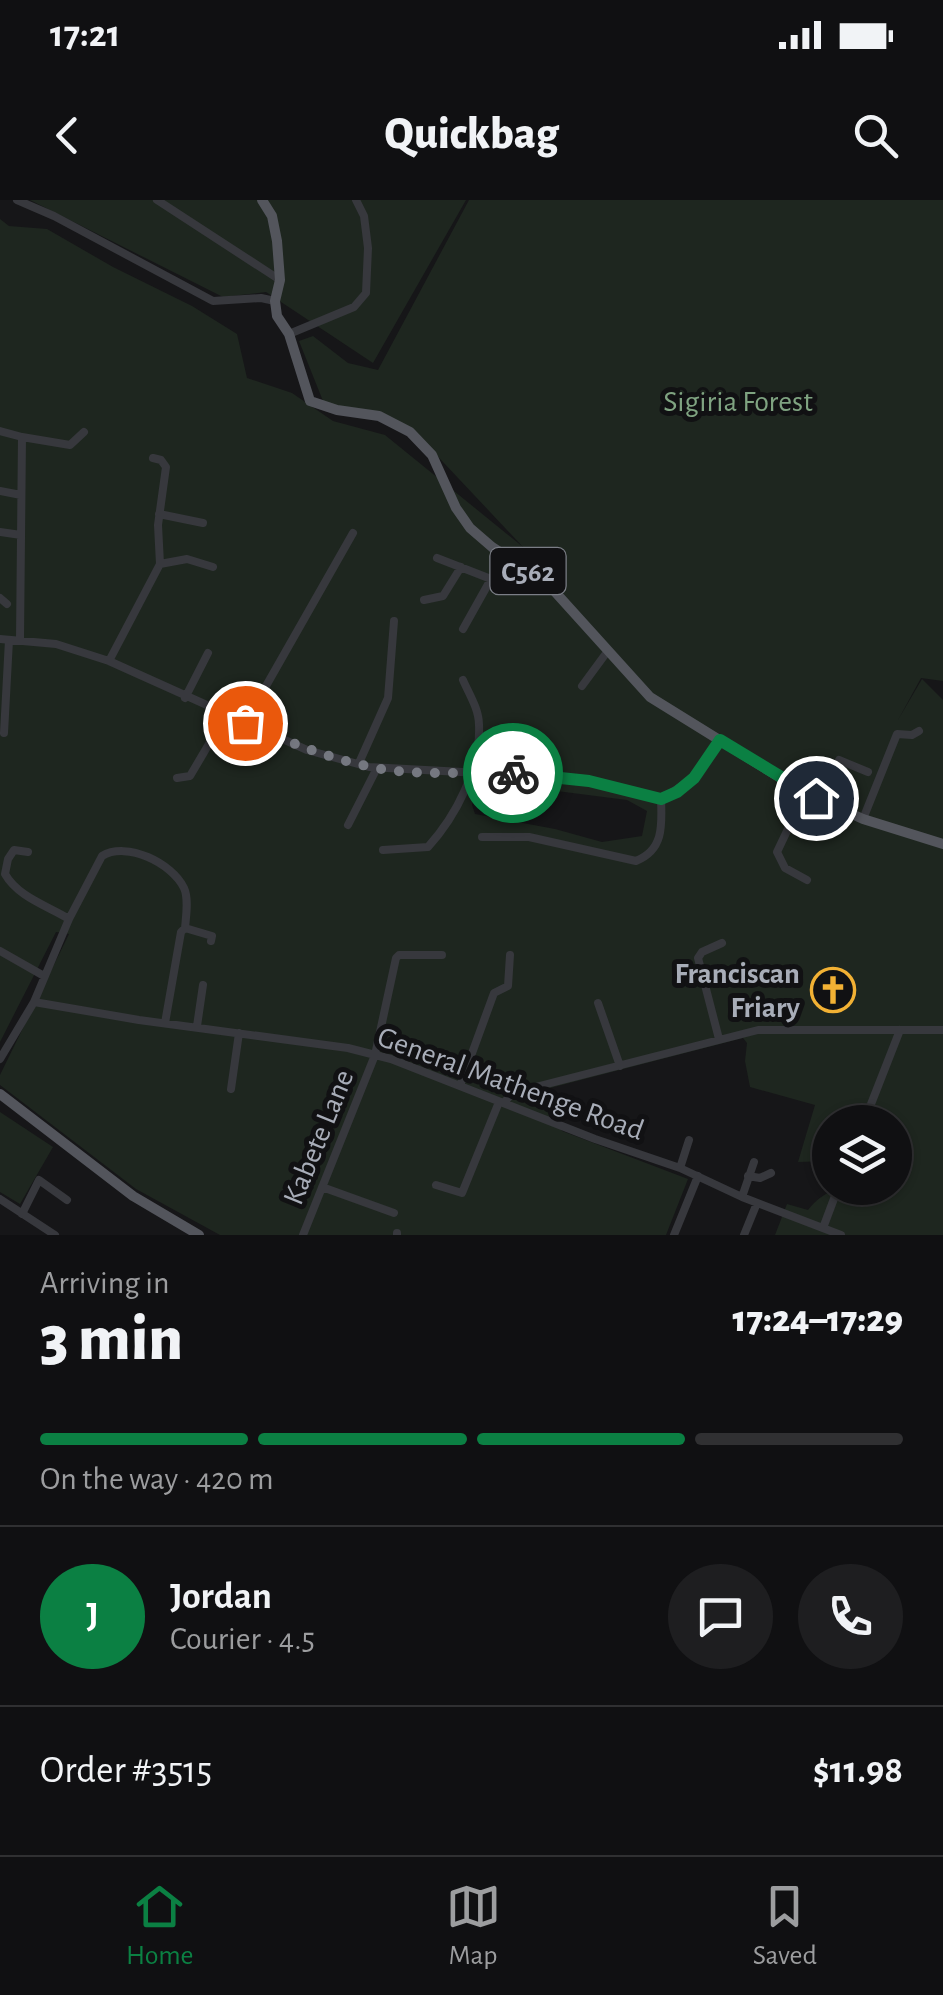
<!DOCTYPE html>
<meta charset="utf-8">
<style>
body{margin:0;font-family:"Alegreya Sans",sans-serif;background:#1e1e20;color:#f1f3f6;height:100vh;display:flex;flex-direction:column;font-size:38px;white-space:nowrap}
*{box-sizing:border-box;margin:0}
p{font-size:32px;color:#9c9d9f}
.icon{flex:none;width:55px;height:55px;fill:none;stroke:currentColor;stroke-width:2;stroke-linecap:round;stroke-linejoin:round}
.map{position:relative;height:1035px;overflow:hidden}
.sheet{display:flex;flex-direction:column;background:#101012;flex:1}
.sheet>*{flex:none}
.controls{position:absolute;left:812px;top:905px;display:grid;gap:20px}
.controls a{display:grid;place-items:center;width:100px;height:100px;border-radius:50%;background:#101012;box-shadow:0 2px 8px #0004,0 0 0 2px #303032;font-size:50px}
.pin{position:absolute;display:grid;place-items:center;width:85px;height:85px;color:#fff;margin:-42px;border:5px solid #fff;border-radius:50%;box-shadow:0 2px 10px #0007}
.courier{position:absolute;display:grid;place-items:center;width:100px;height:100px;margin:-50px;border:8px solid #0b8043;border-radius:50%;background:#fff;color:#222;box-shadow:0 2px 12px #0007}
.headline em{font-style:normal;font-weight:800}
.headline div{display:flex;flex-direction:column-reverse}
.headline{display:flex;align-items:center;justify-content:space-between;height:170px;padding:0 40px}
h1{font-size:65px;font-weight:800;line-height:75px}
.bar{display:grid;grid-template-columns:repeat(4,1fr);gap:15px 10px;align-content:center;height:120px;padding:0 40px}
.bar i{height:12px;border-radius:8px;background:#303032}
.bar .current{background:#0b8043}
.bar p{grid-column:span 4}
.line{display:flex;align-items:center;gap:25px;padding:0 40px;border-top:2px solid #303032}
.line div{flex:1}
.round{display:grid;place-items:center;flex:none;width:105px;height:105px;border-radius:52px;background:#1e1e20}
.status{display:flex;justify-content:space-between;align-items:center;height:70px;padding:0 50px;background:#101012;direction:ltr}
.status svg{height:28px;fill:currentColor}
header{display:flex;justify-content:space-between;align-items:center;height:130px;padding:0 40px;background:#101012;font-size:45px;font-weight:800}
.menu{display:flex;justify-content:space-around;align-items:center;height:140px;border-top:2px solid #303032;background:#101012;font-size:28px;color:#9c9d9f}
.menu a{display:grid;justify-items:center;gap:5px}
.menu .current{color:#0b8043}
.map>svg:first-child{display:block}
.green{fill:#1e261f;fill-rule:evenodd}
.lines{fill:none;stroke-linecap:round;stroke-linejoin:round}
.minor{stroke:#37383d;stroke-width:8}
.major{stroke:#53555c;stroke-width:10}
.done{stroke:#757880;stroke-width:10;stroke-dasharray:0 18}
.route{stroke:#0b8043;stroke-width:12}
.labels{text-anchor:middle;stroke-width:10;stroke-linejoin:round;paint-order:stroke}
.shield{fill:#111113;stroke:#7b7e86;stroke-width:2.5}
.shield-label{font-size:28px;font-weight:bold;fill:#a8adb8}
.park-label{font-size:30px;fill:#7fa381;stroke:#111113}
.poi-label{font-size:30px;font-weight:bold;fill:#a8adb8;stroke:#111113;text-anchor:end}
.street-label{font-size:30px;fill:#a8adb8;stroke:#111113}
</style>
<div class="status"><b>17:21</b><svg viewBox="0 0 49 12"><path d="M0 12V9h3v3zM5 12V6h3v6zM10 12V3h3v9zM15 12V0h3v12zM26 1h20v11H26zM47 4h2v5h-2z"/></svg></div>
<header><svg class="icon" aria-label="back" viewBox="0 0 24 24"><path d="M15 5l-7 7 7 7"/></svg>Quickbag<svg class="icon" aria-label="search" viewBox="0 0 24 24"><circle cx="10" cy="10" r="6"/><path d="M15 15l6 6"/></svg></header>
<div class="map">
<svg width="943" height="1035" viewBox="0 0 943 1035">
<rect width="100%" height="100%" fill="#161618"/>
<path class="green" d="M30,0H466L373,163L266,92L223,97Z
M469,0H943V481L921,478L898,520L922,479L943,500V1035H775L787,1004L808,1010C833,979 858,988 895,988V922H830V961L798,962L815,905L750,887L745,861L747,843L743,838L550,888L551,916L562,931L688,979L666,1035H220L136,989L0,885V875L69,734L56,732L0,842V19L9,26L47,29L113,67L192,106L237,134L247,178L292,193L333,221L385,235L523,347L411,228L323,201L299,141L313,136L348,163L378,170ZM479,581L627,600L647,611L642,636L602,642L555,629L475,614L472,605Z
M0,912L53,947L20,1004L0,992Z"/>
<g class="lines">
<path class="minor" d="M17,0L54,16L213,101L261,98L275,101
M157,0L280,80
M289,134L354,107L366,93L368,48L364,16L356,0
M0,231L22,237L20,439
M22,237L70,245L84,232
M153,258L161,260L166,267L158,325L160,364
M0,291L21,295
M159,314L203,323
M0,332L21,335
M437,358L491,379L536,390L547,383
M0,398L7,404
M424,400L443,396L461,367
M463,429L491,379
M0,439L56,444L109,461L307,550L369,567L554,577L589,581L661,599L694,578L720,540
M109,461L160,364L187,359L213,367
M582,486L607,452
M185,498L208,453
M245,523L353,333
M4,533L9,440
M359,563L388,498L394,421
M177,578L190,576L226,515
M805,593L777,652L785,668L807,680
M822,601L839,560L868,572
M863,619L897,534L912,535L919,531
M348,625L377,568
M482,637H529L636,661C664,650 662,625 661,599
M383,650L428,647C456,616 481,568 479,525C479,509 469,494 463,480
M28,652L14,650L8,659L5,674C18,697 48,706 69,719
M0,751L44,776
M34,802L139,820L348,848L391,859L595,939L680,968L742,997L841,1035
M598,803L620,866
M165,823L181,732L185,728L212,736L211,741
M197,826L203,785
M719,839L698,758L702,752L722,743
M0,859L34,802L69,719L102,656C127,641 172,663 184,688C189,699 186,716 185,728
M460,886L494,793L508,786L510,755
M231,889L239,833
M504,903L512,893L758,830H943
M864,922L900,830
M680,968L689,940
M748,976L760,978L771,973
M436,985L462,993L499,902
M322,987L394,1013
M742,997L754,962
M0,999L55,1035
M22,1014L39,980L67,1000
M823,1028L838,988
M303,1035L375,855L396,758L399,755H442
M397,1035V1033
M674,1035L698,976
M744,1035L757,1003"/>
<path class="major" d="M262,0L272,16L277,41L280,80L275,101L277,116L289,134L310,201L337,210L379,216L410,232L432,255L456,308L470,328L492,347L547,383L650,497L805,593L863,619L943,644
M0,894L133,996L199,1035"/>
</g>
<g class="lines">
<path class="done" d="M245,523C286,541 327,558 371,567C417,577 467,571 513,573"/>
<path class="route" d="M513,573L589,581L661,599L677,592L694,578L720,540L816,598"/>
</g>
<defs>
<symbol id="church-ring" viewBox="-11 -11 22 22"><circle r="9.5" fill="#111113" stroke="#f2b134" stroke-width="1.5"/><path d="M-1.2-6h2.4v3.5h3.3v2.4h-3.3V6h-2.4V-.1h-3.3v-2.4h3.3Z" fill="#f2b134"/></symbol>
</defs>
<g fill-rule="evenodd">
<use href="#church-ring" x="808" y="765" width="50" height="50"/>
</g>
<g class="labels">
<rect class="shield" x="490.5" y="348" width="75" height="46" rx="8"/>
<g class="shield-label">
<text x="528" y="381">C562</text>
</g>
<g class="park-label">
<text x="738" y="211">Sigiria Forest</text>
</g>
<g class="poi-label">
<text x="800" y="783">Franciscan<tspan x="800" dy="34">Friary</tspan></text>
</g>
<g class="street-label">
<text transform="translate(511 883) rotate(20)" y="10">General Mathenge Road</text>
<text transform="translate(318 937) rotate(-68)" y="10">Kabete Lane</text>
</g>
</g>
</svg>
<div class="controls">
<a><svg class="icon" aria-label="layers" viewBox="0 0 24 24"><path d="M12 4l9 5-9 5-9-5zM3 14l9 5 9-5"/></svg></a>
</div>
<div class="pin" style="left:245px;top:523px;background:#ea580c"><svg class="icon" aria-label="bag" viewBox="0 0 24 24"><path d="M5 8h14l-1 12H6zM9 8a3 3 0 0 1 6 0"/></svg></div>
<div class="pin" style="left:816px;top:598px;background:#1f2937"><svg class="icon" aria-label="home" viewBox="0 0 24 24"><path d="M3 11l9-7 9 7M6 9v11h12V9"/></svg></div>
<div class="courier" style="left:513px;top:573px"><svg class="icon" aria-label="bike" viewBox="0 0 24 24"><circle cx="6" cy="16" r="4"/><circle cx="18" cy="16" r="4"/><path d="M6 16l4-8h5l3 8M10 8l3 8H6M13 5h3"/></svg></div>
</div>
<section class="sheet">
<div class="headline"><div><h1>3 min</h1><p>Arriving in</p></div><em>17:24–17:29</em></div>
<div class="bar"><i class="current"></i><i class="current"></i><i class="current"></i><i></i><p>On the way · 420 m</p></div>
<div class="line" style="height:180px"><b class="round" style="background:#0b8043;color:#fff">J</b><div><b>Jordan</b><p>Courier · 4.5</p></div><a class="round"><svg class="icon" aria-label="chat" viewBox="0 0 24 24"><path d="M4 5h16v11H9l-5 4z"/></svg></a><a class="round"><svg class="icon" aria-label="phone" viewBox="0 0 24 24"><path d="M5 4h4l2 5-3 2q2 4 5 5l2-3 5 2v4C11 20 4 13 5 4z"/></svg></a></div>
<div class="line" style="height:130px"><div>Order #3515</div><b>$11.98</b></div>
</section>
<nav class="menu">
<a class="current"><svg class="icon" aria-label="home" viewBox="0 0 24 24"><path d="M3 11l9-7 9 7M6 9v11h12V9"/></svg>Home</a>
<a><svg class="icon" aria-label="map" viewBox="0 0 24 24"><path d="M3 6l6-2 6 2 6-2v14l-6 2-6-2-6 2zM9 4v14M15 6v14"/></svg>Map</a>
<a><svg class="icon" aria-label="saved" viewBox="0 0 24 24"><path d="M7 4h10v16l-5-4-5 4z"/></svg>Saved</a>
</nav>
